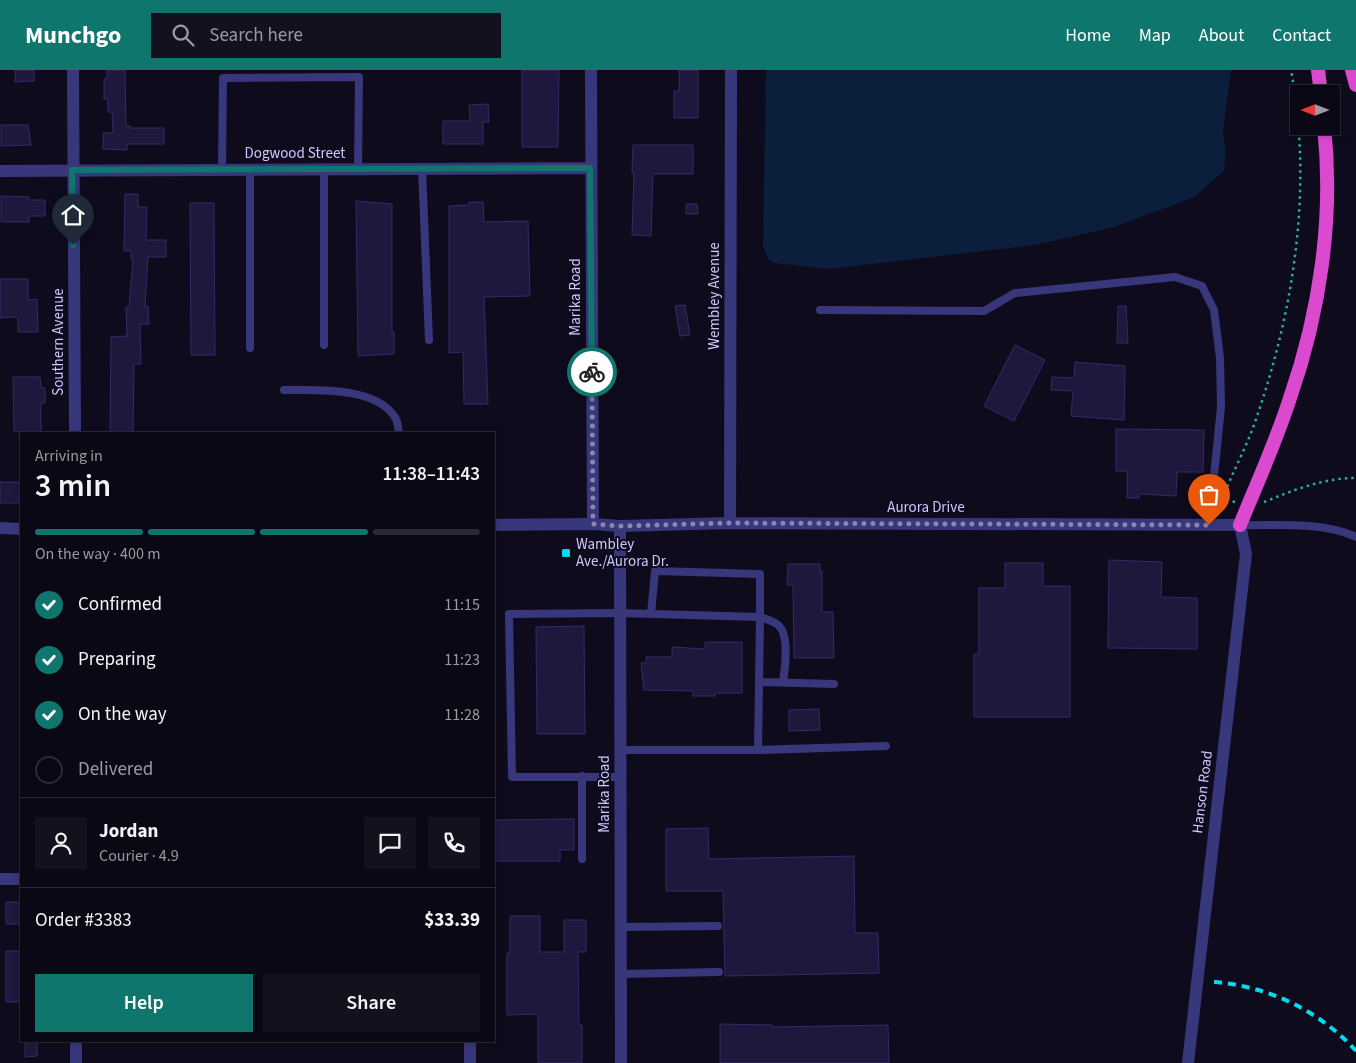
<!DOCTYPE html>
<meta charset="utf-8">
<style>
body{margin:0;font-family:"Source Sans 3",sans-serif;background:#13111e;color:#f1f3f6;height:100vh;display:flex;flex-direction:column;font-size:19px;white-space:nowrap}
*{box-sizing:border-box;margin:0}
p{font-size:16px;color:#999aa0}
.icon{flex:none;width:28px;height:28px;fill:none;stroke:currentColor;stroke-width:2;stroke-linecap:round;stroke-linejoin:round}
.map{position:relative;flex:1;overflow:hidden}
.side{position:absolute;left:20px;top:362px;width:475px;height:610px;display:flex;flex-direction:column;background:#0a0815;border-radius:0px;box-shadow:0 2px 8px #0003,0 0 0 1px #2a2934}
.side>*{flex:none}
.needle{width:32px;rotate:270deg}
.buttons{position:absolute;left:1290px;top:15px;display:grid;gap:10px}
.buttons a{display:grid;place-items:center;width:50px;height:50px;border-radius:0px;background:#0a0815;box-shadow:0 2px 8px #0003,0 0 0 1px #2a2934;font-size:25px}
.pin{position:absolute;display:grid;place-items:center;width:42px;height:42px;color:#fff;margin:-51px -21px;border-radius:50% 50% 50% 0;rotate:-45deg;box-shadow:0 0 5px #0007}
.pin .icon{rotate:45deg}
.courier{position:absolute;display:grid;place-items:center;width:50px;height:50px;margin:-25px;border:4px solid #0f766e;border-radius:50%;background:#fff;color:#222;box-shadow:0 1px 6px #0007}
.head em{font-style:normal;font-weight:600}
.head div{display:flex;flex-direction:column-reverse}
.head{display:flex;align-items:center;justify-content:space-between;height:85px;padding:0 15px}
h1{font-size:32px;font-weight:600;line-height:38px}
.bar{display:grid;grid-template-columns:repeat(4,1fr);gap:8px 5px;align-content:center;height:60px;padding:0 15px}
.bar i{height:6px;border-radius:4px;background:#2a2934}
.bar .on{background:#0f766e}
.bar p{grid-column:span 4}
.line{display:flex;align-items:center;gap:12px;padding:0 15px;border-top:1px solid #2a2934}
.line div{flex:1}
.round{display:grid;place-items:center;flex:none;width:52px;height:52px;border-radius:0px;background:#13111e}
ol{padding:0 15px;list-style:none}
li{display:flex;align-items:center;gap:15px;height:55px}
li p{margin-inline-start:auto}
li .icon{padding:5px;border-radius:50%;background:#0f766e;color:#fff;stroke-width:4}
li:last-child{color:#999aa0}
li i{width:28px;height:28px;border:2px solid #2a2934;border-radius:50%}
.cta{display:flex;gap:10px;margin-top:auto;padding:10px 15px}
.cta a{flex:1;height:58px;border-radius:0px;background:#0f766e;color:#fff;font-size:20px;font-weight:600;line-height:58px;text-align:center}
.cta a+a{background:#13111e;color:#f1f3f6}
header{display:flex;align-items:center;gap:30px;box-sizing:border-box;height:70px;padding:0 25px;background:#0f766e;color:#fff}
header strong{font-size:24px}
nav{display:flex;gap:28px;margin-inline-start:auto;font-size:18px}
.search{width:350px;height:45px;background:#13111e;display:flex;align-items:center;gap:12px;box-sizing:border-box;padding:0 18px;border-radius:0px;color:#999aa0;font-size:19px}
.map>svg:first-child{display:block}
.water{fill:#0b1e3c}
.building{fill:#1f183d;stroke:#352a69}
.lines{fill:none;stroke-linecap:round;stroke-linejoin:round}
.path{stroke:#2eaca2;stroke-width:2.5;stroke-dasharray:2.5 4;stroke-linecap:butt}
.service{stroke:#38377b;stroke-width:8}
.minor{stroke:#38377b;stroke-width:12}
.tertiary{stroke:#38377b;stroke-width:12}
.trunk{stroke:#db4ace;stroke-width:14}
.rail{stroke:#03dcef;stroke-width:4;stroke-dasharray:8 6;stroke-linecap:butt}
.done{stroke:#8a85af;stroke-width:5;stroke-dasharray:0 9}
.route{stroke:#0f766e;stroke-width:6}
.poi-dot{fill:#03dcef;stroke:#0e0b1c;stroke-width:2}
.labels{text-anchor:middle;stroke-width:4;stroke-linejoin:round;paint-order:stroke}
.street-label{font-size:15px;fill:#cdc7fe;stroke:#0e0b1c}
.poi-label{font-size:15px;fill:#cdc7fe;stroke:#0e0b1c;text-anchor:start}
</style>
<header>
<strong>Munchgo</strong>
<div class="search"><svg class="icon" aria-label="search" viewBox="0 0 24 24"><circle cx="10" cy="10" r="6"/><path d="M15 15l6 6"/></svg>Search here</div>
<nav><a>Home</a><a>Map</a><a>About</a><a>Contact</a></nav>
</header>
<div class="map">
<svg width="1356" height="993" viewBox="0 0 1356 993">
<rect width="100%" height="100%" fill="#0e0b1c"/>
<path class="water" d="M766,0H1231L1223,61L1226,81L1224,101L1194,127L1115,157L1035,175L829,199L774,193L768,189L763,176Z"/>
<path class="building" d="M15,0H34V11L15,12Z
M107,0H125L126,56H130V58H164V74H127V80L103,79V63H113L112,42H108V29H104V9H107Z
M522,0H559L558,77H522Z
M679,0H698V48H674V21H679Z
M488,34L489,52H483V74H443V51H470L469,35Z
M1,55H28L31,75L1,76Z
M633,75H693V104H653L651,166L632,165L634,103H632Z
M125,124H138V137H147L146,170H166V187H148L145,237L148,236L149,254H140L141,294H134L133,364H110L111,267L127,266L126,237H129L133,189H131V181H124Z
M1,126L29,127V130H45V146H29V152H1Z
M356,131L392,134V262H394V284L358,286Z
M469,132H483L484,152L528,151L530,226L484,227L488,334H464L463,282L449,283V136L469,135Z
M190,133H214L215,285H191Z
M686,134H697L698,144H686Z
M0,209H28V230L37,229L38,262H18V247L0,248Z
M685,235L690,265L680,266L675,236Z
M1118,236H1126L1128,273H1117Z
M1015,275L1045,290L1014,351L984,336Z
M1075,292L1125,296L1124,350L1071,346L1073,321L1051,320L1052,307L1074,308Z
M13,307H40L41,318H45V333H41V364L14,361Z
M1116,359L1204,360L1203,402H1177L1176,426L1139,424V428H1127V401H1116Z
M0,412H21V433H0Z
M1109,490L1162,492L1161,527L1197,528V579L1108,578Z
M1005,493H1043V516H1070V647H974V584H979V518H1003L1005,516Z
M788,494H820V501H822V542H833L834,588H794L793,515H787Z
M584,556L585,664H537L536,557Z
M705,572H742V623H715V626H693V621L644,620L641,593H646V587H672V577L705,579Z
M819,639L820,660L789,661V640Z
M574,749V780H560V791H494V750Z
M708,758L709,789L854,786L855,863H878L879,903L725,906L723,821H666V759Z
M6,832H21V854H6Z
M510,846H540V882H564V850H586V882H578L579,955H582V993H538V944L507,945V883H510Z
M6,881H21V932H6Z
M720,954L772,955V957L888,955L889,993H720Z
M25,971H37V986L25,987Z"/>
<g class="lines">
<path class="path" d="M1235,432L1223,430C1231,403 1246,379 1255,352C1294,240 1313,119 1291,0
M1264,432C1294,420 1323,408 1356,408"/>
<path class="service" d="M422,98L429,270
M222,99L223,8L359,7L358,99
M324,99V275
M820,240L984,241L1015,223L1175,207L1202,216L1214,240L1220,288L1221,337L1209,455
M250,278V99
M284,320C315,320 378,316 396,349C398,353 398,359 399,364
M1240,455C1277,456 1322,451 1356,467
M651,544L655,501L760,504V547C766,549 773,551 778,555C790,565 785,598 783,612
M759,612L834,614
M620,680H758
M582,706V789
M620,707H512L509,544L620,543L760,547L758,680L886,676
M621,857L718,856
M621,904L719,902"/>
<path class="minor" d="M73,0L75,364
M591,0L593,454
M0,101L590,98
M620,456L621,993
M0,809H21
M470,971V993
M76,993V971
M1188,993L1246,484L1240,455"/>
<path class="tertiary" d="M730,453L731,0
M494,455L593,454L620,456L730,453L1240,455
M0,458L21,459"/>
<path class="trunk" d="M1318,0L1321,24
M1352,0L1356,15
M1240,455C1257,413 1276,372 1290,328C1320,242 1334,147 1324,56"/>
<path class="rail" d="M1214,912C1268,916 1320,941 1356,981"/>
</g>
<g class="lines">
<path class="done" d="M592,302L593,454L620,456L730,453L1209,455"/>
<path class="route" d="M73,175L72,100L590,98L592,302"/>
</g>
<rect class="poi-dot" x="561" y="478" width="10" height="10" rx="2.5"/>
<g class="labels">
<g class="street-label">
<text x="295" y="88">Dogwood Street</text>
<text transform="translate(714 226) rotate(-90)" y="5">Wembley Avenue</text>
<text transform="translate(575 227) rotate(-90)" y="5">Marika Road</text>
<text transform="translate(58 272) rotate(-90)" y="5">Southern Avenue</text>
<text x="926" y="442">Aurora Drive</text>
<text transform="translate(1202 722) rotate(-83)" y="5">Hanson Road</text>
<text transform="translate(604 724) rotate(-90)" y="5">Marika Road</text>
</g>
<g class="poi-label">
<text x="576" y="479">Wambley<tspan x="576" dy="17">Ave./Aurora Dr.</tspan></text>
</g>
</g>
</svg>
<div class="buttons">
<a><svg class="needle" viewBox="-14 -14 28 28"><path d="M0-13l5 13h-10z" fill="#e53935"/><path d="M0 13l5-13h-10z" fill="#999aa0"/></svg></a>
</div>
<div class="pin" style="left:1209px;top:455px;background:#ea580c"><svg class="icon" aria-label="bag" viewBox="0 0 24 24"><path d="M5 8h14l-1 12H6zM9 8a3 3 0 0 1 6 0"/></svg></div>
<div class="pin" style="left:73px;top:175px;background:#1f2937"><svg class="icon" aria-label="home" viewBox="0 0 24 24"><path d="M3 11l9-7 9 7M6 9v11h12V9"/></svg></div>
<div class="courier" style="left:592px;top:302px"><svg class="icon" aria-label="bike" viewBox="0 0 24 24"><circle cx="6" cy="16" r="4"/><circle cx="18" cy="16" r="4"/><path d="M6 16l4-8h5l3 8M10 8l3 8H6M13 5h3"/></svg></div>
<section class="side">
<div class="head"><div><h1>3 min</h1><p>Arriving in</p></div><em>11:38–11:43</em></div>
<div class="bar"><i class="on"></i><i class="on"></i><i class="on"></i><i></i><p>On the way · 400 m</p></div>
<ol>
<li><svg class="icon" aria-label="check" viewBox="0 0 24 24"><path d="M5 12l5 5 9-10"/></svg>Confirmed<p>11:15</p></li>
<li><svg class="icon" aria-label="check" viewBox="0 0 24 24"><path d="M5 12l5 5 9-10"/></svg>Preparing<p>11:23</p></li>
<li><svg class="icon" aria-label="check" viewBox="0 0 24 24"><path d="M5 12l5 5 9-10"/></svg>On the way<p>11:28</p></li>
<li><i></i>Delivered</li>
</ol>
<div class="line" style="height:90px"><a class="round"><svg class="icon" aria-label="person" viewBox="0 0 24 24"><circle cx="12" cy="8" r="4"/><path d="M4 21q1-7 8-7t8 7"/></svg></a><div><b>Jordan</b><p>Courier · 4.9</p></div><a class="round"><svg class="icon" aria-label="chat" viewBox="0 0 24 24"><path d="M4 5h16v11H9l-5 4z"/></svg></a><a class="round"><svg class="icon" aria-label="phone" viewBox="0 0 24 24"><path d="M5 4h4l2 5-3 2q2 4 5 5l2-3 5 2v4C11 20 4 13 5 4z"/></svg></a></div>
<div class="line" style="height:65px"><div>Order #3383</div><b>$33.39</b></div>
<div class="cta"><a>Help</a><a>Share</a></div>
</section>
</div>
